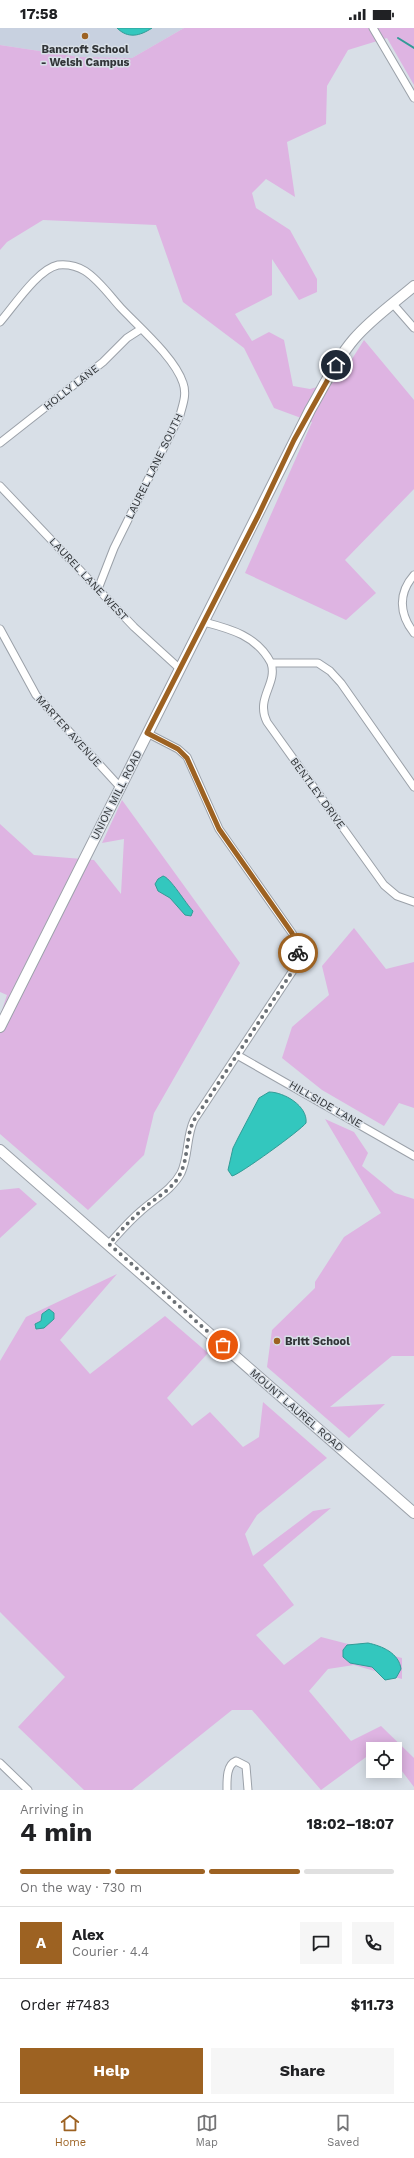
<!DOCTYPE html>
<meta charset="utf-8">
<style>
body{margin:0;font-family:"Work Sans",sans-serif;background:#f6f6f6;color:#202124;height:100vh;display:flex;flex-direction:column;font-size:15px;white-space:nowrap}
*{box-sizing:border-box;margin:0}
p{font-size:13px;color:#757577}
.icon{flex:none;width:22px;height:22px;fill:none;stroke:currentColor;stroke-width:2;stroke-linecap:round;stroke-linejoin:round}
.map{position:relative;height:1762px;overflow:hidden}
.drawer{display:flex;flex-direction:column;background:#fff;flex:1}
.drawer>*{flex:none}
.tools{position:absolute;left:366px;top:1714px;display:grid;gap:8px}
.tools a{display:grid;place-items:center;width:36px;height:36px;border-radius:0px;background:#fff;box-shadow:0 2px 10px #0003;font-size:20px}
.pin{position:absolute;display:grid;place-items:center;width:34px;height:34px;color:#fff;margin:-17px;border:2px solid #fff;border-radius:50%;box-shadow:0 1px 4px #0007}
.courier{position:absolute;display:grid;place-items:center;width:40px;height:40px;margin:-20px;border:3px solid #9d6222;border-radius:50%;background:#fff;color:#222;box-shadow:0 1px 5px #0007}
.headline em{font-style:normal;font-weight:700}
.headline div{display:flex;flex-direction:column-reverse}
.headline{display:flex;align-items:center;justify-content:space-between;height:68px;padding:0 20px}
h1{font-size:26px;font-weight:700;line-height:30px}
.bar{display:grid;grid-template-columns:repeat(4,1fr);gap:6px 4px;align-content:center;height:48px;padding:0 20px}
.bar i{height:5px;border-radius:3px;background:#e0e0e0}
.bar .selected{background:#9d6222}
.bar p{grid-column:span 4}
.line{display:flex;align-items:center;gap:10px;padding:0 20px;border-top:1px solid #e0e0e0}
.line div{flex:1}
.round{display:grid;place-items:center;flex:none;width:42px;height:42px;border-radius:0px;background:#f6f6f6}
.button{display:flex;gap:8px;margin-top:auto;padding:8px 20px}
.button a{flex:1;height:46px;border-radius:0px;background:#9d6222;color:#fff;font-size:16px;font-weight:700;line-height:46px;text-align:center}
.button a+a{background:#f6f6f6;color:#202124}
.status{display:flex;justify-content:space-between;align-items:center;height:28px;padding:0 20px;background:#fff;direction:ltr}
.status svg{height:11px;fill:currentColor}
.menu{display:flex;justify-content:space-around;align-items:center;height:56px;border-top:1px solid #e0e0e0;background:#fff;font-size:11px;color:#757577}
.menu a{display:grid;justify-items:center;gap:2px}
.menu .selected{color:#9d6222}
.map>svg:first-child{display:block}
.built{fill:#c8d1e0}
.green{fill:#deb4e2}
.water{fill:#33c7be;stroke:#329b96}
.lines{fill:none;stroke-linecap:round;stroke-linejoin:round}
.stream{stroke:#329b96;stroke-width:2}
.street-casing{stroke:#9ba1a9;stroke-width:9}
.secondary-casing{stroke:#9ba1a9;stroke-width:12}
.street{stroke:#fff;stroke-width:7}
.secondary{stroke:#fff;stroke-width:10}
.done{stroke:#6b7075;stroke-width:4;stroke-dasharray:0 7.2}
.route{stroke:#9d6222;stroke-width:5}
.poi-dot{fill:#9d6222;stroke:#d8dfe7;stroke-width:1.5}
.labels{text-anchor:middle;stroke-width:3;stroke-linejoin:round;paint-order:stroke}
.poi-label{font-size:11px;font-weight:bold;fill:#313437;stroke:#d8dfe7}
.street-label{font-size:11px;fill:#313437;stroke:#d8dfe7}
</style>
<div class="status"><b>17:58</b><svg viewBox="0 0 49 12"><path d="M0 12V9h3v3zM5 12V6h3v6zM10 12V3h3v9zM15 12V0h3v12zM26 1h20v11H26zM47 4h2v5h-2z"/></svg></div>
<div class="map">
<svg width="414" height="1762" viewBox="0 0 414 1762">
<rect width="100%" height="100%" fill="#d8dfe7"/>
<path class="built" d="M0,0H184L132,30L79,29L0,17Z"/>
<path class="green" d="M184,0H414V57L387,10L348,22L327,58L326,96L287,114L295,169L266,151L252,165L256,180L290,202L317,251V264L299,272L272,231V267L235,286L252,313L269,304L284,312L293,358L310,361L338,353L364,312L414,372V461L345,532L376,565L346,592L245,545L312,394L274,380L244,320L183,274L156,197L43,192L7,214L0,222V17L79,29L132,30Z
M122,772L240,935L154,1085L144,1127L88,1182L0,1106V988L7,967L0,964V796L34,827L94,832L121,866L124,811L102,815Z
M354,900L386,941L414,934V1080L399,1075L384,1098L322,1062L282,1030L292,999L329,967L322,938Z
M325,1091L354,1104L368,1125L362,1138L395,1165L414,1171V1328H392L330,1379L385,1376L349,1410L267,1339L272,1302L315,1260V1254L344,1209L381,1185Z
M19,1160L37,1176L0,1210V1162Z
M117,1246L60,1312L90,1346L165,1288L208,1325L167,1370L192,1398L210,1384L243,1419L259,1409L263,1374L327,1430L257,1487L245,1506L253,1528L313,1483L331,1480L263,1537L294,1577L256,1607L284,1637L321,1609L402,1630V1651L354,1637L328,1641L309,1663L351,1713L381,1698L414,1730V1759L395,1734V1721H385L382,1717L373,1721V1724L321,1762L252,1682H232L132,1762H84L18,1699L65,1649L0,1584V1333L26,1289Z"/>
<path class="water" d="M117,0H152C140,8 128,11 117,0Z
M163,848C170,849 186,876 193,883L191,888L185,887L170,870L158,863L155,856L158,851Z
M269,1064C284,1064 308,1078 306,1095C301,1102 239,1147 232,1148L228,1142L233,1120L238,1110L259,1070Z
M49,1281L54,1285V1291L44,1300L36,1301L35,1296L41,1293L42,1286Z
M368,1615C382,1618 399,1625 401,1641L396,1650L385,1652L372,1639L350,1635L343,1629V1622L347,1617Z"/>
<g class="lines">
<path class="stream" d="M398,10L414,20"/>
<defs>
<path id="street" d="M373,0L414,70
M393,276L414,300
M0,294C14,278 38,241 58,237C68,236 77,238 85,243C99,252 110,268 121,280C139,299 175,330 183,355C187,366 183,376 180,387L114,520L98,561
M0,415L103,334L127,310L141,301
M0,458L134,599L180,641
M414,547C398,565 399,586 414,605
M204,594C231,601 257,608 271,635
M0,601L36,667L120,759
M414,759L341,655L330,643L318,635H271C278,656 255,670 267,694L384,857L397,868L414,874
M237,1027L414,1128
M109,1216C119,1205 129,1193 141,1183C154,1171 172,1162 181,1145C189,1128 186,1109 194,1092L294,941C299,928 299,918 292,905L219,801L187,729L178,721L147,705
M0,1735L28,1762
M227,1762C227,1753 226,1737 236,1733L246,1738L248,1762"/>
<path id="secondary" d="M0,999L310,382C324,358 336,332 354,311C371,291 394,275 414,258
M0,1122L414,1485"/>
</defs>
<use href="#street" class="street-casing"/>
<use href="#secondary" class="secondary-casing"/>
<use href="#street" class="street"/>
<use href="#secondary" class="secondary"/>
</g>
<g class="lines">
<path class="done" d="M223,1317L109,1216C119,1205 129,1193 141,1183C153,1171 171,1163 179,1148C189,1131 185,1110 194,1092L294,941L298,925"/>
<path class="route" d="M298,925L292,905L219,801L187,730L178,721L147,705L258,488L294,412L336,337"/>
</g>
<g class="poi-dot">
<circle cx="85" cy="8" r="4"/>
<circle cx="277" cy="1313" r="4"/>
</g>
<g class="labels">
<g class="poi-label">
<text x="85" y="25">Bancroft School<tspan x="85" dy="13">- Welsh Campus</tspan></text>
<text x="285" y="1317" text-anchor="start">Britt School</text>
</g>
<g class="street-label">
<text transform="translate(71 359) rotate(-38)" y="4">HOLLY LANE</text>
<text transform="translate(154 438) rotate(-64)" y="4">LAUREL LANE SOUTH</text>
<text transform="translate(89 551) rotate(47)" y="4">LAUREL LANE WEST</text>
<text transform="translate(69 703) rotate(48)" y="4">MARTER AVENUE</text>
<text transform="translate(318 765) rotate(54)" y="4">BENTLEY DRIVE</text>
<text transform="translate(116 767) rotate(-63)" y="4">UNION MILL ROAD</text>
<text transform="translate(326 1076) rotate(30)" y="4">HILLSIDE LANE</text>
<text transform="translate(297 1382) rotate(41)" y="4">MOUNT LAUREL ROAD</text>
</g>
</g>
</svg>
<div class="tools">
<a><svg class="icon" aria-label="locate" viewBox="0 0 24 24"><circle cx="12" cy="12" r="6"/><path d="M12 2v4M12 18v4M2 12h4M18 12h4"/></svg></a>
</div>
<div class="pin" style="left:223px;top:1317px;background:#ea580c"><svg class="icon" aria-label="bag" viewBox="0 0 24 24"><path d="M5 8h14l-1 12H6zM9 8a3 3 0 0 1 6 0"/></svg></div>
<div class="pin" style="left:336px;top:337px;background:#1f2937"><svg class="icon" aria-label="home" viewBox="0 0 24 24"><path d="M3 11l9-7 9 7M6 9v11h12V9"/></svg></div>
<div class="courier" style="left:298px;top:925px"><svg class="icon" aria-label="bike" viewBox="0 0 24 24"><circle cx="6" cy="16" r="4"/><circle cx="18" cy="16" r="4"/><path d="M6 16l4-8h5l3 8M10 8l3 8H6M13 5h3"/></svg></div>
</div>
<section class="drawer">
<div class="headline"><div><h1>4 min</h1><p>Arriving in</p></div><em>18:02–18:07</em></div>
<div class="bar"><i class="selected"></i><i class="selected"></i><i class="selected"></i><i></i><p>On the way · 730 m</p></div>
<div class="line" style="height:72px"><b class="round" style="background:#9d6222;color:#fff">A</b><div><b>Alex</b><p>Courier · 4.4</p></div><a class="round"><svg class="icon" aria-label="chat" viewBox="0 0 24 24"><path d="M4 5h16v11H9l-5 4z"/></svg></a><a class="round"><svg class="icon" aria-label="phone" viewBox="0 0 24 24"><path d="M5 4h4l2 5-3 2q2 4 5 5l2-3 5 2v4C11 20 4 13 5 4z"/></svg></a></div>
<div class="line" style="height:52px"><div>Order #7483</div><b>$11.73</b></div>
<div class="button"><a>Help</a><a>Share</a></div>
</section>
<nav class="menu">
<a class="selected"><svg class="icon" aria-label="home" viewBox="0 0 24 24"><path d="M3 11l9-7 9 7M6 9v11h12V9"/></svg>Home</a>
<a><svg class="icon" aria-label="map" viewBox="0 0 24 24"><path d="M3 6l6-2 6 2 6-2v14l-6 2-6-2-6 2zM9 4v14M15 6v14"/></svg>Map</a>
<a><svg class="icon" aria-label="saved" viewBox="0 0 24 24"><path d="M7 4h10v16l-5-4-5 4z"/></svg>Saved</a>
</nav>
